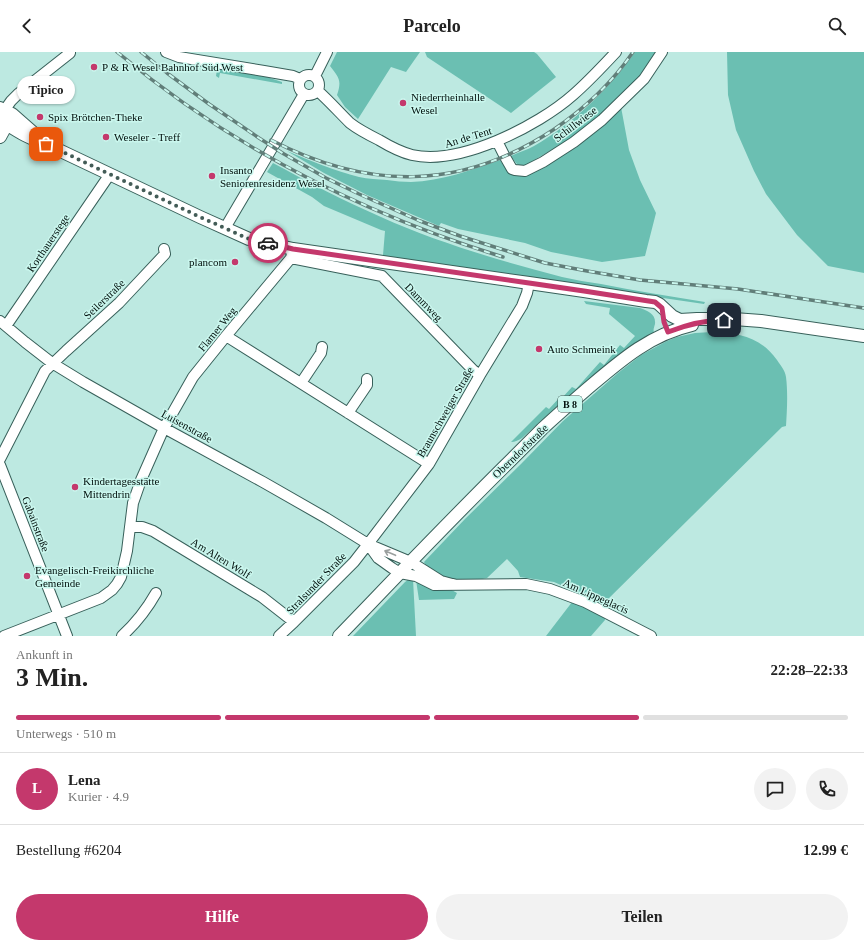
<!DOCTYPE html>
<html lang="de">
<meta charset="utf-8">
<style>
body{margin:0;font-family:"Times New Roman",serif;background:#f2f2f2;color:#222;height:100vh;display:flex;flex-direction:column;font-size:15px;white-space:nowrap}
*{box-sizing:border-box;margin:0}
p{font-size:13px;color:#767676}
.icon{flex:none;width:22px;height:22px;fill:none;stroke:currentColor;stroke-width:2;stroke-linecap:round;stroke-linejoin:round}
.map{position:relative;height:584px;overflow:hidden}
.panel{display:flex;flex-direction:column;background:#fff;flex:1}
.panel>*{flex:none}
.pin{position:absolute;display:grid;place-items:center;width:34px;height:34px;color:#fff;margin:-17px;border-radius:8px;box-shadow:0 2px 6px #0006}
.courier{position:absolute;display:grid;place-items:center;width:40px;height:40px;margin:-20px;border:3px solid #c4386c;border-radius:50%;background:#fff;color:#222;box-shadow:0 1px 5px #0007}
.bubble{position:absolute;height:28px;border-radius:14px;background:#fff;box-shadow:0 1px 3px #0004;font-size:13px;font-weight:800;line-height:28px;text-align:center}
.headline em{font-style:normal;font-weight:800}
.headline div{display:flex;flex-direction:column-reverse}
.headline{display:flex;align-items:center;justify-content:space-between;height:68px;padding:0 16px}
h1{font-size:26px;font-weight:800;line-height:30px}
.bar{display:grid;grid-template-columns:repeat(4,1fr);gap:6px 4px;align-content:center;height:48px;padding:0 16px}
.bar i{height:5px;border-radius:3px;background:#e0e0e0}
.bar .selected{background:#c4386c}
.bar p{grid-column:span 4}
.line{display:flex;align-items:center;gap:10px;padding:0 16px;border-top:1px solid #e0e0e0}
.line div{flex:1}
.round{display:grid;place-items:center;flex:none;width:42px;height:42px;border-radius:21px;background:#f2f2f2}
.cta{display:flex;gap:8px;margin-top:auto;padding:8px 16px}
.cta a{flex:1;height:46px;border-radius:24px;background:#c4386c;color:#fff;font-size:16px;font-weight:800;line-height:46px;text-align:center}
.cta a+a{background:#f2f2f2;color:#222}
header{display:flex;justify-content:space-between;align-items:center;height:52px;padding:0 16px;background:#fff;font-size:18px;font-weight:800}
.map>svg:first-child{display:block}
.green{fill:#6bbfb2}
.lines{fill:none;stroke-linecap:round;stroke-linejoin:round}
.minor-casing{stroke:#38605a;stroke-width:12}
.major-casing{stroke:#38605a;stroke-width:14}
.minor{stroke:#fff;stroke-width:10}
.major{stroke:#fff;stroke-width:12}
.rail-casing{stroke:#617e79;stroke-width:3.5}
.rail{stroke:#caf7ee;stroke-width:2;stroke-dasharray:6;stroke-linecap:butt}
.oneway{stroke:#9a9f9e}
.done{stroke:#435c57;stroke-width:4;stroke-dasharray:0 7.2}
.route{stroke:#c4386c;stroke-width:5}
.poi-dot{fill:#c4386c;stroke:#caf7ee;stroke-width:1.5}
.labels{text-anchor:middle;stroke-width:3;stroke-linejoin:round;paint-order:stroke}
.shield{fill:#caf7ee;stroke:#3e5550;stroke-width:1}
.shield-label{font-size:10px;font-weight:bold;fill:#02100d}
.poi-label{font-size:11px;fill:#02100d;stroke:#caf7ee;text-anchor:start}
.street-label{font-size:11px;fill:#02100d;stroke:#caf7ee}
</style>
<header><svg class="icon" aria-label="back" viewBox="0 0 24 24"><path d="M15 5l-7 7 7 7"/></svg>Parcelo<svg class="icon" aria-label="search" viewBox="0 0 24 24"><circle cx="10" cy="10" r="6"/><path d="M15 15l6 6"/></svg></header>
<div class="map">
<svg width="864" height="584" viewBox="0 0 864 584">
<rect width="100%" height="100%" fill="#bde9e1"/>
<path class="green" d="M337,0H420L406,20L391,15L358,67L345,55L337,43C342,28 339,26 330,14Z
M425,0H534L537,2L556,25L511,61L427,5Z
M635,0H657L638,27L615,50L591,71L568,88L521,116L516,111L511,104C519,100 527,98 534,94C573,72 610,36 635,0Z
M727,0H864V221L828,214L797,183L766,142L754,119L736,78L728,43Z
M217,17L267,25L282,30V32L220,21L219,26L216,24Z
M621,55L629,98L640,128L656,161L645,204L602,210L551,200L525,191L458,177L441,171L439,174L367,143L324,121L287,99C311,109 335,119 359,125C368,127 378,127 387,128C395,129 403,130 411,130C441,129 472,118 500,108C506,118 513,127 525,123Z
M273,111C308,130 344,149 381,165C439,191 501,209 562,225C575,228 588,230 601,232C636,239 670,244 705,250L704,252L383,205V203L385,179L381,178L324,154L312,145L267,120Z
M584,249L640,256C648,259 656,262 655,272C654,276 653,277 654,281L561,356L554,357L522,386C519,388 515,390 511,390L546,355L549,357L560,345L562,346L572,335L576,337L600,310L604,313L620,293L624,296L635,284L609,262L610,256L586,252Z
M712,280C739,281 761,285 777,308C781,314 785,318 786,325C788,341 787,358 786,374L782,375L602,553L605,568L591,584H546L579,541L554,530L520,525L518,519L507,507L487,526L473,529L460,530L449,527L438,522L426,514L424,510L465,467L521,412L563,369L618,321L641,303L667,289L677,285L695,281Z
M409,527H413L416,584H353L405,530Z
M416,528L448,536L457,541L454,547L419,548Z"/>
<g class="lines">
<defs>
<path id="minor" d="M166,0L179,5L264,19L293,24L300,27
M299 33a10 10 0 1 1 20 0a10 10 0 1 1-20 0Z
M315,24L327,0
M318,39C329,49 339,60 350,71C359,78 369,83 379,88C389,94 400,100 412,103C459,114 538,74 573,43C588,30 602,15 616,0
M4,59L11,49L18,42L70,1
M497,89L504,103L512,117L515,118L525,119L543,110L574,90L602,68L644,27L662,0
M225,176L304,42
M291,206L382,224L473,318L480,323
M0,269L25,290L52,311L83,330L164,376L263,430L326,466L368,492L411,510L441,529L456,533
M6,274L110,122
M226,284L429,412
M301,331L321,301L322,295
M348,361L367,333V327
M0,407L45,319L66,299L119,251L165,202L164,197
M0,413L67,584
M130,475H142L153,479L262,545L294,570
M368,492L378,506L392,516L400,521L416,524L434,533L526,532L550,537L585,550L651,584
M4,584L101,546L112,538L117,532L121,525L127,499L133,451L141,428L164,376L193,325L226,284L291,206L293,197
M122,584C135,572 147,557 156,541
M279,584L294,570L354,510L368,492L429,412L480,323L522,254L527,241L529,231"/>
<path id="major" d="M0,56L12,62L37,84
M0,68C16,78 27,86 46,92L200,165L249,187L293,197L529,231L584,239L646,249L655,250L659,252L672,264L680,268L697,267H734L761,269L864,284
M0,85L11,65
M339,584C396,525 453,465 512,407C522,397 532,387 542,377C557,363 572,350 587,337C620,309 649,283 692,273"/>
</defs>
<use href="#minor" class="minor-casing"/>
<use href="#major" class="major-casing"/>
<use href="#minor" class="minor"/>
<use href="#major" class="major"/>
<defs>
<path id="rail" d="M117,0C230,94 363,162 503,205
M141,0L167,21L209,52L259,86L284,102L326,126L359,142L420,169L460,184L545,211L587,219L640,228L738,237L864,256
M271,88C368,138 460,139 553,78C584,57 612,31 633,0"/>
</defs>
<use href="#rail" class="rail-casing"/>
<use href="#rail" class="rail"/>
</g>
<defs><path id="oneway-shaft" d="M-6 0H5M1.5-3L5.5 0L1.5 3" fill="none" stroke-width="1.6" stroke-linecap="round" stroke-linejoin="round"/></defs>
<use class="oneway" href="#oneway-shaft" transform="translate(390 501) rotate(-157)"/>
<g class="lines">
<path class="done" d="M46,92L200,165L249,187L268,191"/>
<path class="route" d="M268,191L293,197L529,231L584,239L655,250L662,256L664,270L668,280C686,273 705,268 724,268"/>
</g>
<g class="poi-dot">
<circle cx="94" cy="15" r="4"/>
<circle cx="403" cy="51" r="4"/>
<circle cx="40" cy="65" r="4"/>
<circle cx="106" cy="85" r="4"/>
<circle cx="212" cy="124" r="4"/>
<circle cx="235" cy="210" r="4"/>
<circle cx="539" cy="297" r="4"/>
<circle cx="75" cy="435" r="4"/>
<circle cx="27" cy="524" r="4"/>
</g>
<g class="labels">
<rect class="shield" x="558" y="344" width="24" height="16" rx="3"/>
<g class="shield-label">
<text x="570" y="356">B 8</text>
</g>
<g class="poi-label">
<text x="102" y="19">P &amp; R Wesel Bahnhof Süd West</text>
<text x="411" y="49">Niederrheinhalle<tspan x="411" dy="13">Wesel</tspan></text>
<text x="48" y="69">Spix Brötchen-Theke</text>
<text x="114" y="89">Weseler - Treff</text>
<text x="220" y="122">Insanto<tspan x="220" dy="13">Seniorenresidenz Wesel</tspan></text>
<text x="227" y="214" text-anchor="end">plancom</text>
<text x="547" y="301">Auto Schmeink</text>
<text x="83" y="433">Kindertagesstätte<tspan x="83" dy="13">Mittendrin</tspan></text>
<text x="35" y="522">Evangelisch-Freikirchliche<tspan x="35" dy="13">Gemeinde</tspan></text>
</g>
<g class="street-label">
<text transform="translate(575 72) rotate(-37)" y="4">Schillwiese</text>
<text transform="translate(468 85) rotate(-17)" y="4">An de Tent</text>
<text transform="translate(48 191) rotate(-56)" y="4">Korthauerstege</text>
<text transform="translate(104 247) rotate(-44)" y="4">Seilerstraße</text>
<text transform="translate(424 250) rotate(46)" y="4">Dammweg</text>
<text transform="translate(217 277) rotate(-51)" y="4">Flamer Weg</text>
<text transform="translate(445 360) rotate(-60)" y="4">Braunschweiger Straße</text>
<text transform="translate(187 374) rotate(29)" y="4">Luisenstraße</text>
<text transform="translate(520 399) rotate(-44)" y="4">Oberndorfstraße</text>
<text transform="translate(36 472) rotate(69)" y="4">Gabainstraße</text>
<text transform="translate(221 506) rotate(31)" y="4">Am Alten Wolf</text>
<text transform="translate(316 531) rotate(-46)" y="4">Stralsunder Straße</text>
<text transform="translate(596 544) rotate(24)" y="4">Am Lippeglacis</text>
</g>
</g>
</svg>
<div class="pin" style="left:46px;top:92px;background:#ea580c"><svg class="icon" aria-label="bag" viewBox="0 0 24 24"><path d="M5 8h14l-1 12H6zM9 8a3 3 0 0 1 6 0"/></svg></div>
<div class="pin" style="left:724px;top:268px;background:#1f2937"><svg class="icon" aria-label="home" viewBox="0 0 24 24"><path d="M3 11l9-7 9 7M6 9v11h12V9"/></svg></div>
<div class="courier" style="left:268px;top:191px"><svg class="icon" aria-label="car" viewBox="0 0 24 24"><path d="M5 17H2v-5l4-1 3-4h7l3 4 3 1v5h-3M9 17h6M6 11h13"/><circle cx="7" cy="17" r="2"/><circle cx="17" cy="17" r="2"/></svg></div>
<div class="bubble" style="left:17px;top:24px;width:58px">Tipico</div>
</div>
<section class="panel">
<div class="headline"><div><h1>3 Min.</h1><p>Ankunft in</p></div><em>22:28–22:33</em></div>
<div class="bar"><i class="selected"></i><i class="selected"></i><i class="selected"></i><i></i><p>Unterwegs · 510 m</p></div>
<div class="line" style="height:72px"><b class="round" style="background:#c4386c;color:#fff">L</b><div><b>Lena</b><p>Kurier · 4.9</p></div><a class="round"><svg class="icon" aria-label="chat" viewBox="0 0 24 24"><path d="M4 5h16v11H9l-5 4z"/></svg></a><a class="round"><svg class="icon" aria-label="phone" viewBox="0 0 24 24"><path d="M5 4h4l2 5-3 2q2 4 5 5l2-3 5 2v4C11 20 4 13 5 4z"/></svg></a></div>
<div class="line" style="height:52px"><div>Bestellung #6204</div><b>12.99 €</b></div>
<div class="cta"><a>Hilfe</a><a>Teilen</a></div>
</section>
